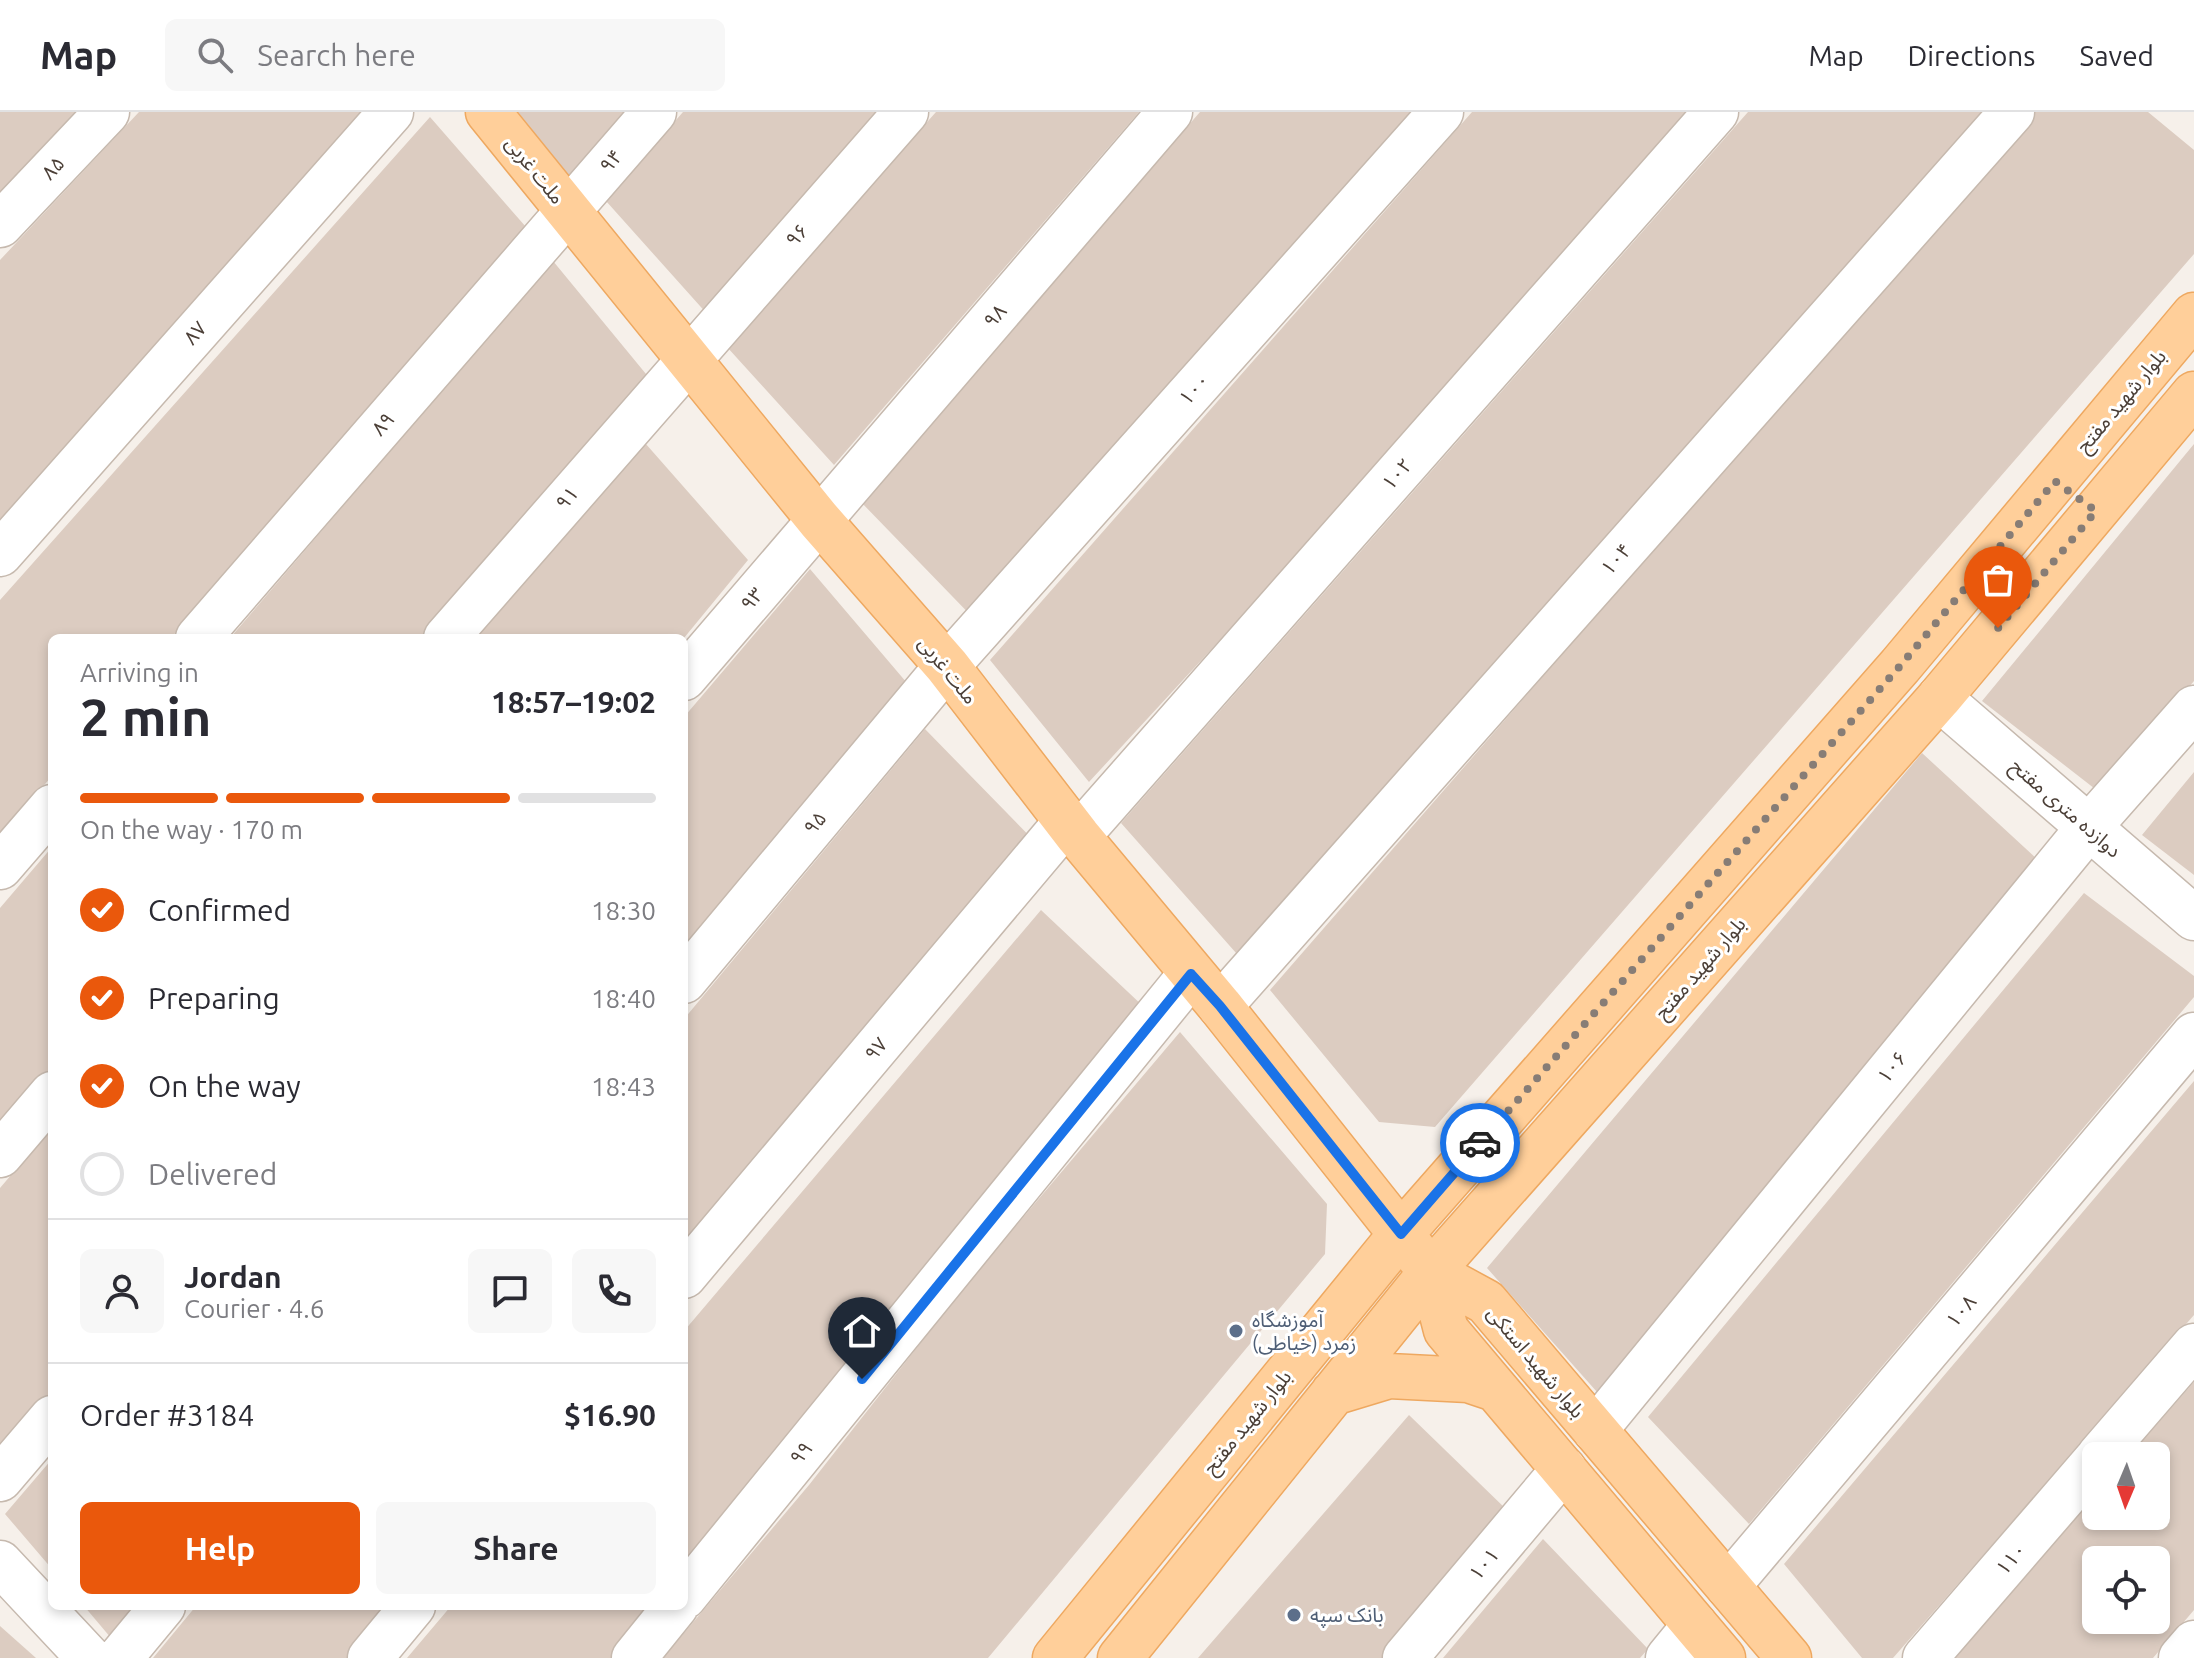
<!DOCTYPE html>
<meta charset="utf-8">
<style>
body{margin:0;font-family:Ubuntu,"Noto Sans Arabic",sans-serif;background:#f7f7f7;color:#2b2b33;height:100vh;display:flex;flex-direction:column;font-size:30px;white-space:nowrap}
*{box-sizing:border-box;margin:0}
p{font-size:26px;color:#7c7c81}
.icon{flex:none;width:44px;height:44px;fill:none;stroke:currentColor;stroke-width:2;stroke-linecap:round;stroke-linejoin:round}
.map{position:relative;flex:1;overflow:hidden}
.drawer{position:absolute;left:48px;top:522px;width:640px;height:976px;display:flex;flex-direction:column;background:#fff;border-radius:12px;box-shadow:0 4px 12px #0003}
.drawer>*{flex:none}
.needle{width:52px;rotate:182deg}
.buttons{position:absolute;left:2082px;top:1330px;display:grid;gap:16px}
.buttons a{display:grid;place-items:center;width:88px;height:88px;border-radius:12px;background:#fff;box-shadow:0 4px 12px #0003;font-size:40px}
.pin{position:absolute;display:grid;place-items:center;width:68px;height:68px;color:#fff;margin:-82px -34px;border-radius:50% 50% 50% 0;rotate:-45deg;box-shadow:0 0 8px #0007}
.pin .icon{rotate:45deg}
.courier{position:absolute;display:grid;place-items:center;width:80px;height:80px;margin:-40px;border:6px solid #1a73e8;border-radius:50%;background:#fff;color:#222;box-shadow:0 2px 10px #0007}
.headline em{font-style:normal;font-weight:700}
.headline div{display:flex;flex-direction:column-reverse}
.headline{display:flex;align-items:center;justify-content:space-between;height:136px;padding:0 32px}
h1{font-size:52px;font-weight:700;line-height:60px}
.bar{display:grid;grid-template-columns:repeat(4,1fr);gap:12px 8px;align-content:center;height:96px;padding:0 32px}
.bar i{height:10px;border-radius:6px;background:#e1e1e2}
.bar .current{background:#ea580c}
.bar p{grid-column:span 4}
.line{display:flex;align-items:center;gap:20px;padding:0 32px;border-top:2px solid #e1e1e2}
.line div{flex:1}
.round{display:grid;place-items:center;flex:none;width:84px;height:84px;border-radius:12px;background:#f7f7f7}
ol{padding:0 32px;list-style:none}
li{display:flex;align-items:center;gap:24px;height:88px}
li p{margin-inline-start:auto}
li .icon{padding:8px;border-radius:50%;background:#ea580c;color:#fff;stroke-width:4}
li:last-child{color:#7c7c81}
li i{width:44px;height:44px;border:4px solid #e1e1e2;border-radius:50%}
.action{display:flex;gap:16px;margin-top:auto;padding:16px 32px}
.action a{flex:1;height:92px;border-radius:12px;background:#ea580c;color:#fff;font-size:32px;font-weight:700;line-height:92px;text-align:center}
.action a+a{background:#f7f7f7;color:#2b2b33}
header{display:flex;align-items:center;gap:48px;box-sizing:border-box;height:112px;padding:0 40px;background:#fff;border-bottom:2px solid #e1e1e2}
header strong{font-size:38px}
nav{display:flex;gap:44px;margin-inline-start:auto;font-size:28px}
.search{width:560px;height:72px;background:#f7f7f7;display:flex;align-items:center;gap:20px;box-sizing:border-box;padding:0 28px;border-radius:12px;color:#7c7c81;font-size:30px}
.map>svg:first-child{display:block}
.building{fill:#dcccc1;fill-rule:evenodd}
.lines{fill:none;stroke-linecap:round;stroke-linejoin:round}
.minor-casing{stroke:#c6b9ae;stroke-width:47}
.major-casing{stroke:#eea860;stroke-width:47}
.minor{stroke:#fff;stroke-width:44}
.major{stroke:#ffcf9a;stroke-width:44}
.done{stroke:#877d76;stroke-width:8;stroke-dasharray:0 14.4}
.route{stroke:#1a73e8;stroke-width:10}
.service-dot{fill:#5c6f8a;stroke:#fff;stroke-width:3}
.labels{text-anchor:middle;stroke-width:6;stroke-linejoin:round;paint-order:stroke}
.street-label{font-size:20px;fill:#4b3f37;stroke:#fff}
.service-label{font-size:20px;fill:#4e5e75;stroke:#fff;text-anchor:start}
</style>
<header>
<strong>Map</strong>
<div class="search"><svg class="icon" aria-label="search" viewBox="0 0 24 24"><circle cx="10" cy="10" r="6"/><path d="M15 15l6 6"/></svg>Search here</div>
<nav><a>Map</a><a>Directions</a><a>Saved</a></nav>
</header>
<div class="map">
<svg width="2194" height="1546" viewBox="0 0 2194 1546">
<rect width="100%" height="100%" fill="#f6f0ea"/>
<path class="building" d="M0,0H81L0,85Z
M139,0H365L0,412V148Z
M518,0H651L583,82Z
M683,0H894L717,213L606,89Z
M936,0H1139L834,353L727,235Z
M1200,0H1422L982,515L860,389Z
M1472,0H1707L1089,670L990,548Z
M1748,0H1989L1252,859L1121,711Z
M2034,0H2148L2194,38V142L1435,1015L1379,1010L1270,878Z
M430,5L526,115L171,526H52V664L0,724V488Z
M553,149L660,279L442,526H230Z
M638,323L748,448L684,526H466Z
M2194,332V569L2099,680L1982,589Z
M810,457L907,571L684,839V605Z
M925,617L1043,738L684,1155V907Z
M1922,641L2038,748L1597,1280L1487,1156Z
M2194,660V763L2142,723Z
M52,735V967L0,1026V796Z
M2084,781L2194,864V885L1749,1412L1648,1305Z
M1041,798L1145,896L684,1462V1219Z
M1180,920L1327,1092L1325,1142L988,1546H663L809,1373L970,1168Z
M2194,969V1203L1893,1546H1862L1784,1452Z
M52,1015V1302L0,1366V1076Z
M2194,1270V1498L2153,1546H1952L2096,1381V1404H2156V1344H2129ZM2096,1448H2156V1508H2096Z
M1409,1303L1508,1399L1383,1546H1198Z
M52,1347V1457L5,1402Z
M1543,1427L1648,1537L1640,1546H1443Z
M84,1494H138L111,1526Z
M196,1494H392L347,1546H153Z
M451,1494H656L611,1546H407Z
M0,1514L36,1546H0Z"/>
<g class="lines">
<defs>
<path id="minor" d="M0,113L107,0
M0,442L391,0
M198,526L654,0
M446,526L906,0
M684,566L1170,0
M1939,586L2194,806
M1078,724L1716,0
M0,755L52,695
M684,869L947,554L1441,0
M1220,894L2012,0
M0,1043L52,982
M684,1164L1067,709
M1595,1318L2089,715L2194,596
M2099,1344L2194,1234
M0,1367L52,1306
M0,1451L89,1546
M1728,1474L2194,923
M684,1485L1191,862
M120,1546L163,1494
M370,1546L413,1494
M634,1546L676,1494
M1405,1546L1564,1357
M1668,1546L1695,1513
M1925,1546L2096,1348
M2181,1546L2194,1531"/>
<path id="major" d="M488,0L819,408L947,554L1078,724L1220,894L1431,1160L1486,1190L1789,1546
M1431,1160L1446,1218L1723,1546
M1333,1281L1389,1264L1468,1268L1495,1277
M1055,1546L1401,1122L1900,554L2194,203
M1120,1546L1431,1160L1939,586L2194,282"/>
</defs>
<use href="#minor" class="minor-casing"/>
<use href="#major" class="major-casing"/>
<use href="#minor" class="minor"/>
<use href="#major" class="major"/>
</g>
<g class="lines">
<path class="done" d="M1480,1031L1900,554L2055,369L2096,399L1998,516"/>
<path class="route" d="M862,1267L1191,862L1220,894L1401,1122L1480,1031"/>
</g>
<g class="service-dot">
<circle cx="1236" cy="1219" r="8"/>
<circle cx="1294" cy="1503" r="8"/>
</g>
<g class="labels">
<g class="street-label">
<text transform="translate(611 49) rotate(-49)" y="7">۹۴</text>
<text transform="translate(53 56) rotate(-47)" y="7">۸۵</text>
<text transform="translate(535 58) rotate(51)" y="7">ملت غربی</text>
<text transform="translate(797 123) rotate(-48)" y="7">۹۶</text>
<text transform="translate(995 204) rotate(-49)" y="7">۹۸</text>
<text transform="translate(195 221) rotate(-49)" y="7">۸۷</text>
<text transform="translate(1194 277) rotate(-48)" y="7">۱۰۰</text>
<text transform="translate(2121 289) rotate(-50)" y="7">بلوار شهید مفتح</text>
<text transform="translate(383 312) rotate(-49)" y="7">۸۹</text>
<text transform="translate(1397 362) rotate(-49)" y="7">۱۰۲</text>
<text transform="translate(567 386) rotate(-49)" y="7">۹۱</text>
<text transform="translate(1616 447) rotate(-48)" y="7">۱۰۴</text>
<text transform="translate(752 487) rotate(-49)" y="7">۹۳</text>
<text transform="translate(948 558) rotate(51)" y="7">ملت غربی</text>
<text transform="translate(2066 696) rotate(41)" y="7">دوازده متری مفتح</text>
<text transform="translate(815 711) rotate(-50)" y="7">۹۵</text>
<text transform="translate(1700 856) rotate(-49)" y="7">بلوار شهید مفتح</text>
<text transform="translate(876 937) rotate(-50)" y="7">۹۷</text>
<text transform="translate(1892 955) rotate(-51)" y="7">۱۰۶</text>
<text transform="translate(1961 1199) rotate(-50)" y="7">۱۰۸</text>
<text transform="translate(1536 1250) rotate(50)" y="7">بلوار شهید استکی</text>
<text transform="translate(1247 1310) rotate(-51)" y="7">بلوار شهید مفتح</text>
<text transform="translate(801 1341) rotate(-51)" y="7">۹۹</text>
<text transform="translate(2011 1447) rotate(-49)" y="7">۱۱۰</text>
<text transform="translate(1484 1452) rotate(-50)" y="7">۱۰۱</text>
</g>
<g class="service-label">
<text x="1252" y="1215">آموزشگاه<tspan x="1252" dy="23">زمرد (خیاطی)</tspan></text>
<text x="1310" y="1510">بانک سپه</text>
</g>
</g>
</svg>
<div class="buttons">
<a><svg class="needle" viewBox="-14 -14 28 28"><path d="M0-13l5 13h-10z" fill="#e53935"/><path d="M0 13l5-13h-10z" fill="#7c7c81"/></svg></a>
<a><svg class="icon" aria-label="locate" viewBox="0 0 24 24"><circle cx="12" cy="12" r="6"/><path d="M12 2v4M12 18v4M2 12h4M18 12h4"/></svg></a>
</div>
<div class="pin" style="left:1998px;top:516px;background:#ea580c"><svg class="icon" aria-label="bag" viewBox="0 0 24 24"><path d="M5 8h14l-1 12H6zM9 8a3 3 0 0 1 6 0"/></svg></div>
<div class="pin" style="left:862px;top:1267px;background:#1f2937"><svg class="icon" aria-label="home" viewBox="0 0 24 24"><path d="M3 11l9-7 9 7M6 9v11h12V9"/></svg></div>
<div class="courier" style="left:1480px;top:1031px"><svg class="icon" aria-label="car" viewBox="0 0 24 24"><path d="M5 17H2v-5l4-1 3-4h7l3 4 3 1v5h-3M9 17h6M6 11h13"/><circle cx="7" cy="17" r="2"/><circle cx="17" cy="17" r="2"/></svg></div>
<section class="drawer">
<div class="headline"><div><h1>2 min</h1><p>Arriving in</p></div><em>18:57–19:02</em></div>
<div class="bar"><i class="current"></i><i class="current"></i><i class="current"></i><i></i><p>On the way · 170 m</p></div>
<ol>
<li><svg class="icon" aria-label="check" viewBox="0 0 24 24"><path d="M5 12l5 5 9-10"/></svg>Confirmed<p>18:30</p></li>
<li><svg class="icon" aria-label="check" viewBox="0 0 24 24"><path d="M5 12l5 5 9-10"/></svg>Preparing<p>18:40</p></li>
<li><svg class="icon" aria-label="check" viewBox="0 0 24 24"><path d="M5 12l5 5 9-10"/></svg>On the way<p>18:43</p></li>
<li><i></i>Delivered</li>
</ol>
<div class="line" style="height:144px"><a class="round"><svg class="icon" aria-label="person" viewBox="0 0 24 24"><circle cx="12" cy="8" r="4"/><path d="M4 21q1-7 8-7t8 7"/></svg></a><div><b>Jordan</b><p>Courier · 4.6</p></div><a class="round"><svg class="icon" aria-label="chat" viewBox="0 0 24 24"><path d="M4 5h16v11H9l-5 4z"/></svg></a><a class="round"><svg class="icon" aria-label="phone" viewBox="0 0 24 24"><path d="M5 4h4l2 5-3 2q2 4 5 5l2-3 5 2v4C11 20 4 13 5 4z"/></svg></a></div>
<div class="line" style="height:104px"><div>Order #3184</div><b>$16.90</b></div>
<div class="action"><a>Help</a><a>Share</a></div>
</section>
</div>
